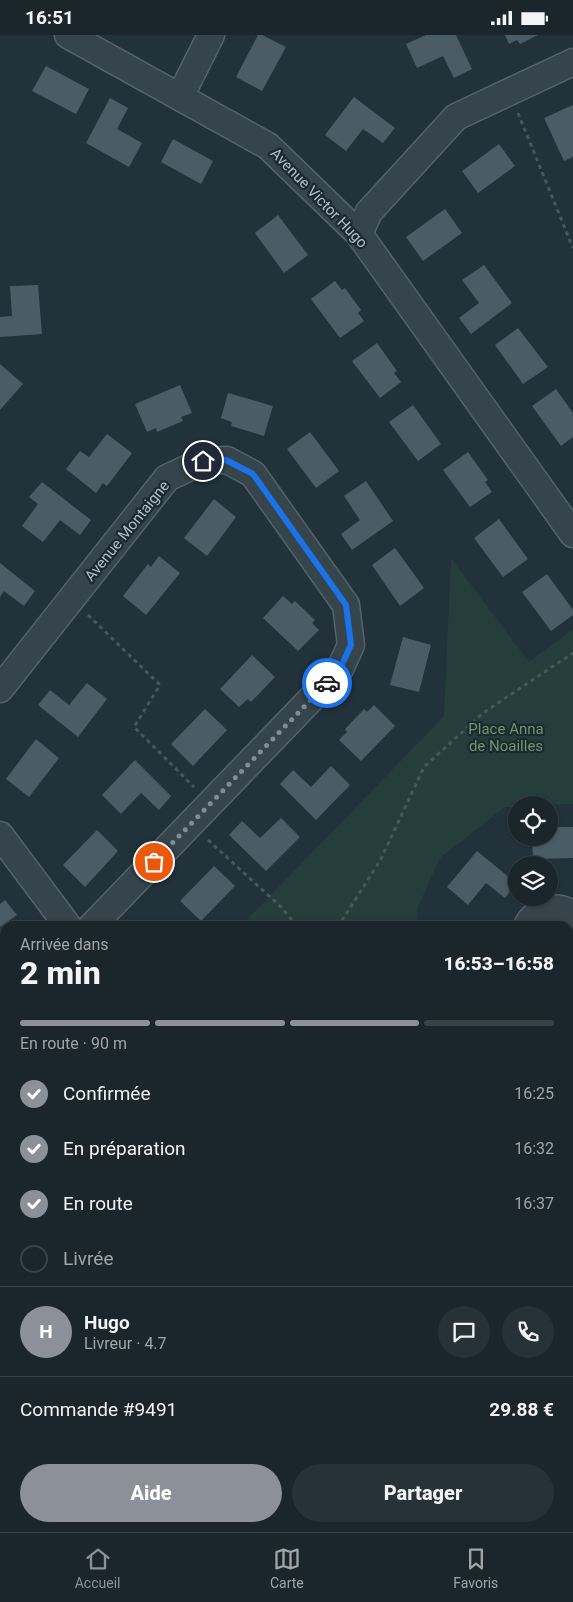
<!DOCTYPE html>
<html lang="fr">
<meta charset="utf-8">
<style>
body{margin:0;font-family:Roboto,sans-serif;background:#273238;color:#f1f3f6;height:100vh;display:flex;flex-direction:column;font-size:19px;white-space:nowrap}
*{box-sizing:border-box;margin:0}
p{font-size:16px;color:#9fa5a9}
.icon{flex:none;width:28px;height:28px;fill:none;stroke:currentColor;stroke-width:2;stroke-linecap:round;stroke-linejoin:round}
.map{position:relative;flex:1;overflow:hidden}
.details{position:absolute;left:0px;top:886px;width:574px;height:611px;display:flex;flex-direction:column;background:#1a262c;border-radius:15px 15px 0 0;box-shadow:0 1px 4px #0004,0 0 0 1px #384348}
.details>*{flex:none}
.tools{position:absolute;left:508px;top:761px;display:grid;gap:10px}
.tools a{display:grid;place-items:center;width:50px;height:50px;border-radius:50%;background:#1a262c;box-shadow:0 1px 4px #0004,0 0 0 1px #384348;font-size:25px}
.pin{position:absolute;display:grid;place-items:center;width:42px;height:42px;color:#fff;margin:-21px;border:2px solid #fff;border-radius:50%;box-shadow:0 1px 5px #0007}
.courier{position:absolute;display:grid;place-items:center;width:50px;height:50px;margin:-25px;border:4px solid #1a73e8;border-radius:50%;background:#fff;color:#222;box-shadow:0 1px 6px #0007}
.headline em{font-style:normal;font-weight:800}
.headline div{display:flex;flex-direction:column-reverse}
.headline{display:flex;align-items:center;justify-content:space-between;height:85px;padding:0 20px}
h1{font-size:32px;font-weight:800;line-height:38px}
.bar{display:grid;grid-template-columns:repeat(4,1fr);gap:8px 5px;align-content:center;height:60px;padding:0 20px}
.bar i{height:6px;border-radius:4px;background:#384348}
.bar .active{background:#8c9099}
.bar p{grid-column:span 4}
.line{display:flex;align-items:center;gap:12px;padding:0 20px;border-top:1px solid #384348}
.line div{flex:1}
.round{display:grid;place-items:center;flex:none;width:52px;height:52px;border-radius:26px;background:#273238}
ol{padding:0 20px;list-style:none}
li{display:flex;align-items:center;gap:15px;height:55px}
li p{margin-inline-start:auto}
li .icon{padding:5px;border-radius:50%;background:#8c9099;color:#fff;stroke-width:4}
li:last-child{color:#9fa5a9}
li i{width:28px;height:28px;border:2px solid #384348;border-radius:50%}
.button{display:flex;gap:10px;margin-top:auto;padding:10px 20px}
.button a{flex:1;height:58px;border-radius:30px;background:#8c9099;color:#fff;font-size:20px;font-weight:800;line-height:58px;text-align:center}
.button a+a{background:#273238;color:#f1f3f6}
.status{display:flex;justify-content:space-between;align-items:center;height:35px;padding:0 25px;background:#1a262c;direction:ltr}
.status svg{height:14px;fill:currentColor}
.tabs{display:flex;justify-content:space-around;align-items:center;height:70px;border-top:1px solid #384348;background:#1a262c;font-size:14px;color:#9fa5a9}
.tabs a{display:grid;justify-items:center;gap:2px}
.tabs .active{color:#8c9099}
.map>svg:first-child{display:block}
.green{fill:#253e3b}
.building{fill:#4a5d67}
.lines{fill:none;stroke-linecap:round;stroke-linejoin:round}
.street-casing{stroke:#546269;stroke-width:29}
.path{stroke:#445a58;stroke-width:3;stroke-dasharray:4 4;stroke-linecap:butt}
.street{stroke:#36444b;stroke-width:26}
.done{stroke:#7f8e96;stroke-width:5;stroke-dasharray:0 9}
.route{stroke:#1a73e8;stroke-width:6}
.labels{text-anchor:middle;stroke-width:4.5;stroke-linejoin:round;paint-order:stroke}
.street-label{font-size:15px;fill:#b1bfc7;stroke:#1b2930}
.park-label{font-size:15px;fill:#689968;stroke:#1b2930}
</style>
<div class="status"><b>16:51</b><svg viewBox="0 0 49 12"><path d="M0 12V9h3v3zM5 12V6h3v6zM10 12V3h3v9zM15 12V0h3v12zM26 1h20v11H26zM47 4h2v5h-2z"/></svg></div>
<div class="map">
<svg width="573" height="1497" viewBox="0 0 573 1497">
<rect width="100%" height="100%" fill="#22323b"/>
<path class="green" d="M451,523L529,627L573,594V769L516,770V772H505L440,823L418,872L417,891H241L444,681Z
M5,1111V1281L0,1286V1113Z
M573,1345V1497H551L545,1493L569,1492V1351Z"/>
<path class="building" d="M258,0H262L286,12L262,56L236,42Z
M426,0H456L472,34L454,43L443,21L417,33L406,9Z
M505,0H538L520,9L517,5L509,9Z
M46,31L89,54L76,79L32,56Z
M354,62L395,93L383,108L363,94L346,116L325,100Z
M110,63L128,73L117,94L142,108L129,132L86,108Z
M573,70V122L564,126L544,83Z
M173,104L213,126L201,149L161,127Z
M499,109L515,131L478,158L462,136Z
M445,174L462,198L423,226L406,202Z
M278,180L308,220L284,238L255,198Z
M484,230L512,268L471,299L459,283L479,268L462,245Z
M335,246L342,255L345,253L361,275L358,278L364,286L340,303L311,264Z
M38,250L42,299L0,302V282L12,281L10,251Z
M518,293L548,332L523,349L495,310Z
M377,308L397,336L394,338L401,347L380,363L352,326Z
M0,329L23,349L0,375Z
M180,350L192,378L181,382L183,386L157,397L156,393L147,397L135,369Z
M556,354L573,378V402L561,411L532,371Z
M228,358L273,371L264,401L231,391L232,387L221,383Z
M413,370L441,409L418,426L389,387Z
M310,397L339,436L316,453L287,414Z
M107,399L132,418L107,451L103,448L96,458L66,434L80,416L89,422Z
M468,417L488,445L485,447L492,457L470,472L443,435Z
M366,446L393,486L352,515L341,499L360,485L344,461Z
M42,447L91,485L80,500L60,485L43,507L22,491L38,469L29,462Z
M214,464L236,482L207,521L184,503Z
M499,484L528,524L503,542L474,503Z
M395,513L424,553L400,571L372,530Z
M159,521L180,538L146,580L123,561L148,529L151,532Z
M0,528L35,556L24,571L4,556L0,562Z
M547,539L573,575V580L551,596L522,557Z
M283,561L292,569L295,566L315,585L312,588L319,595L298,616L263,583Z
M403,602L431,610L419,657L390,650Z
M252,620L275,642L251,667L248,664L239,672L220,654Z
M87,648L107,664L78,702L38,670L50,655L69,670Z
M374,670L395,691L361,726L339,705L347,697L345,694L364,674L367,677Z
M205,674L227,695L193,731L171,709Z
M36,704L59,723L29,762L6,744Z
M135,725L171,761L159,775L141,758L121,779L102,760Z
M331,731L350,750L316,785L280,749L293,735L311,752Z
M281,783L300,802L266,836L229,800L242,786L260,803Z
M549,792H573V823L533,824L532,802H549Z
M97,795L118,816L85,852L63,830Z
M477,816L516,848V849L505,863L486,848L468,870L447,852Z
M214,831L235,851L201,886L180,866Z
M5,865L17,880L0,892V869Z
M0,898L5,905V924L0,928Z
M569,1038L573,1041V1065L569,1062Z
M573,1244V1282L569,1279V1250Z
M5,1310V1358L4,1360L0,1358V1318Z
M5,1382V1431H0V1383Z
M32,1492H69L66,1497H38Z
M222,1492H264L261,1497H227Z
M380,1492H417L414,1497H377Z"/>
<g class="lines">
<defs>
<path id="street" d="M68,0L268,111L359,199L573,499
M180,62L211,0
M359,199L369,177L456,82L573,27
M0,654L167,443L203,426L227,425L253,439L346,570L351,610L340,634L92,891
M0,800L68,891
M527,891C536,874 557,868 573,880
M569,930L573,928
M0,987L5,982
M569,1160L573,1154
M154,1492L160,1497
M317,1497L320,1492"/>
</defs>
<use href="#street" class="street-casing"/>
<path class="path" d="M518,78L573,213
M88,580L160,650L134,692L194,752
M208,805L280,871L297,891
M336,891L343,884L381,824L424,732L483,678L573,618
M0,1041L5,1049
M569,1123L573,1127
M0,1185L5,1180"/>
<use href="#street" class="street"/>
</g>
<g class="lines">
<path class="done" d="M154,827L327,648"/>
<path class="route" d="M203,426L226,425L253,439L346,570L351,610L340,634L327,648"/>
</g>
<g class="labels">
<g class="street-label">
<text transform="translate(319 163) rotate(46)" y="5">Avenue Victor Hugo</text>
<text transform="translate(127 496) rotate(-51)" y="5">Avenue Montaigne</text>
</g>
<g class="park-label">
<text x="506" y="699">Place Anna<tspan x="506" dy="17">de Noailles</tspan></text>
</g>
</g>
</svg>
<div class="tools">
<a><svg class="icon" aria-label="locate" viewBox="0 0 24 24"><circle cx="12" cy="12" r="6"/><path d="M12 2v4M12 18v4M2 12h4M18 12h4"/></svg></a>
<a><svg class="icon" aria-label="layers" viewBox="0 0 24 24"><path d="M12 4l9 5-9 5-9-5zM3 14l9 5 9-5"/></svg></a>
</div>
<div class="pin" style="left:154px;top:827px;background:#ea580c"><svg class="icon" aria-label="bag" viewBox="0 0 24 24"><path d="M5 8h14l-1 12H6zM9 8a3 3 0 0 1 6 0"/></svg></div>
<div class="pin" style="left:203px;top:426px;background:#1f2937"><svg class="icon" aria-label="home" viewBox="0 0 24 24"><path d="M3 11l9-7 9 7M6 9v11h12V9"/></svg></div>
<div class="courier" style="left:327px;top:648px"><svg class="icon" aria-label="car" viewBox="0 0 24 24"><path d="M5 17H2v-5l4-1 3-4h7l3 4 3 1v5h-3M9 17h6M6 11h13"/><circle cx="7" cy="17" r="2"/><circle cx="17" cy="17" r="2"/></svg></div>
<section class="details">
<div class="headline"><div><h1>2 min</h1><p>Arrivée dans</p></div><em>16:53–16:58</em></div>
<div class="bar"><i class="active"></i><i class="active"></i><i class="active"></i><i></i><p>En route · 90 m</p></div>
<ol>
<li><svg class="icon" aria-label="check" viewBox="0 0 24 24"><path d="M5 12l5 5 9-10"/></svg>Confirmée<p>16:25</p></li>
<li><svg class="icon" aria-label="check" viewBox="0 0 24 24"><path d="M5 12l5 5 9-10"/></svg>En préparation<p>16:32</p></li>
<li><svg class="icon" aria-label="check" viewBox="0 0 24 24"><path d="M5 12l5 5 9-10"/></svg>En route<p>16:37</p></li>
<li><i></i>Livrée</li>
</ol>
<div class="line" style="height:90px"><b class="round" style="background:#8c9099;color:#fff">H</b><div><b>Hugo</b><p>Livreur · 4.7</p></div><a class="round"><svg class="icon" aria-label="chat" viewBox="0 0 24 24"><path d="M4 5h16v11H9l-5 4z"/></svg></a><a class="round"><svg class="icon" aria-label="phone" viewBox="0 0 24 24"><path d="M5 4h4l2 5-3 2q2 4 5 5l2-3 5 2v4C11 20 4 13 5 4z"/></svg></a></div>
<div class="line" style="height:65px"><div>Commande #9491</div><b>29.88 €</b></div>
<div class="button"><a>Aide</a><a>Partager</a></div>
</section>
</div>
<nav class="tabs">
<a class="active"><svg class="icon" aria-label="home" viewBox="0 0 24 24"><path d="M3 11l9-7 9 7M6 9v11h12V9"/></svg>Accueil</a>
<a><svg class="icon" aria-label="map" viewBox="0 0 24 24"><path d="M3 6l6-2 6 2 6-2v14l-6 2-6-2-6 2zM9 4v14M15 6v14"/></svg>Carte</a>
<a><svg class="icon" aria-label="saved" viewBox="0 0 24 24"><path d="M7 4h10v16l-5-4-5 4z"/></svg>Favoris</a>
</nav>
